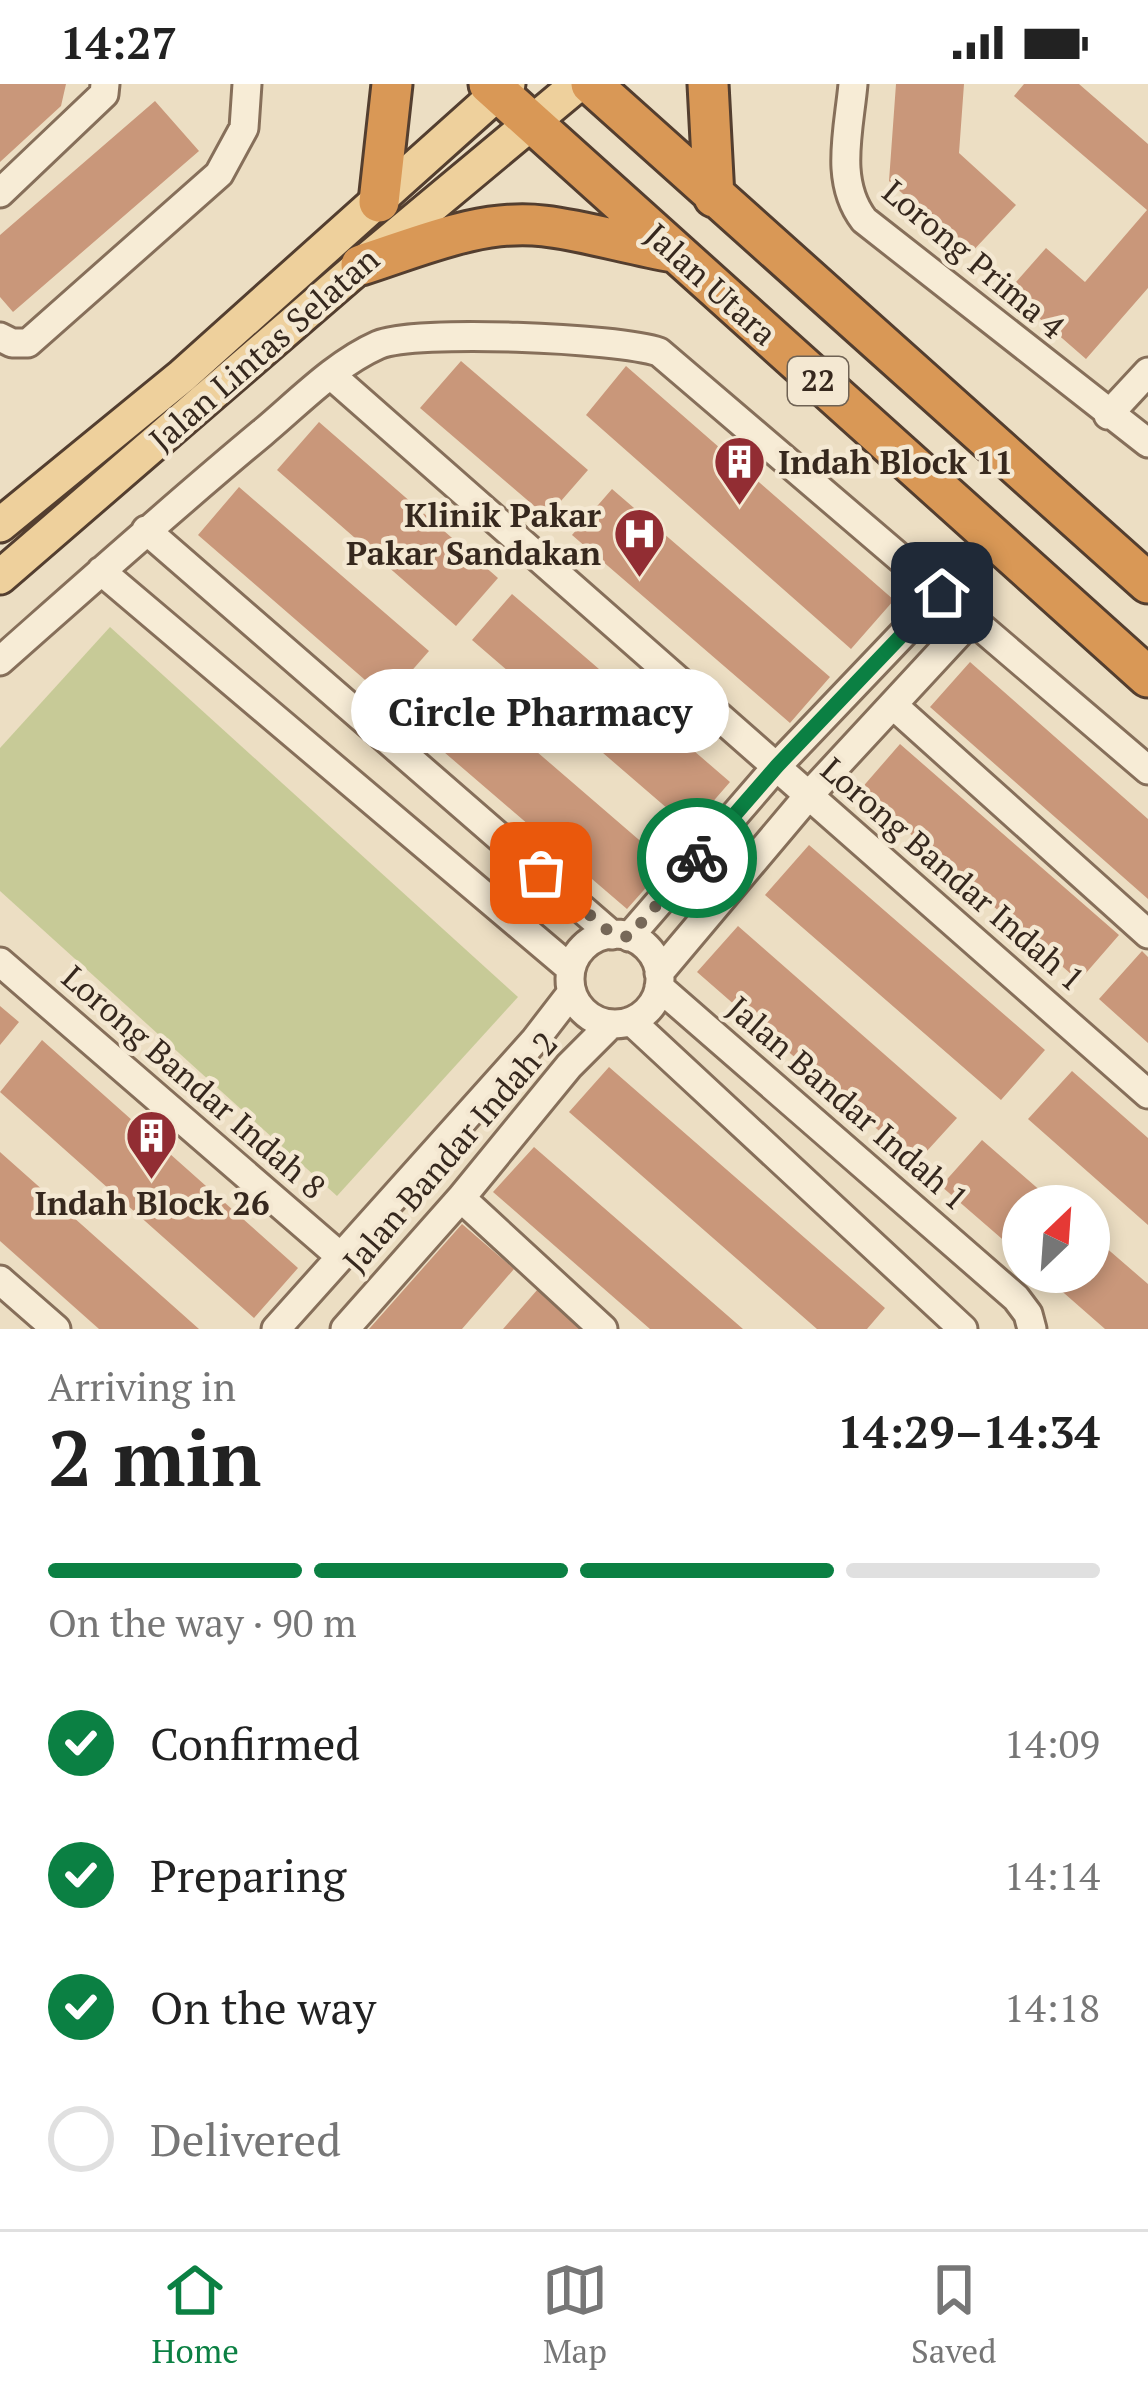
<!DOCTYPE html>
<meta charset="utf-8">
<style>
body{margin:0;font-family:"PT Serif",serif;background:#f6f6f6;color:#222;height:100vh;display:flex;flex-direction:column;font-size:45px;white-space:nowrap}
*{box-sizing:border-box;margin:0}
p{font-size:39px;color:#767676}
.icon{flex:none;width:66px;height:66px;fill:none;stroke:currentColor;stroke-width:2;stroke-linecap:round;stroke-linejoin:round}
.map{position:relative;height:1245px;overflow:hidden}
.details{display:flex;flex-direction:column;background:#fff;flex:1}
.details>*{flex:none}
.needle{width:78px;rotate:25deg}
.fabs{position:absolute;left:1002px;top:1101px;display:grid;gap:24px}
.fabs a{display:grid;place-items:center;width:108px;height:108px;border-radius:50%;background:#fff;box-shadow:0 6px 18px #0003;font-size:60px}
.pin{position:absolute;display:grid;place-items:center;width:102px;height:102px;color:#fff;margin:-51px;border-radius:24px;box-shadow:0 6px 18px #0006}
.courier{position:absolute;display:grid;place-items:center;width:120px;height:120px;margin:-60px;border:9px solid #0b8043;border-radius:50%;background:#fff;color:#222;box-shadow:0 3px 15px #0007}
.bubble{position:absolute;height:84px;border-radius:42px;background:#fff;box-shadow:0 6px 18px #0003;font-size:39px;font-weight:700;line-height:84px;text-align:center}
.headline em{font-style:normal;font-weight:700}
.headline div{display:flex;flex-direction:column-reverse}
.headline{display:flex;align-items:center;justify-content:space-between;height:204px;padding:0 48px}
h1{font-size:78px;font-weight:700;line-height:90px}
.bar{display:grid;grid-template-columns:repeat(4,1fr);gap:18px 12px;align-content:center;height:144px;padding:0 48px}
.bar i{height:15px;border-radius:9px;background:#e0e0e0}
.bar .active{background:#0b8043}
.bar p{grid-column:span 4}
ol{padding:0 48px;list-style:none}
li{display:flex;align-items:center;gap:36px;height:132px}
li p{margin-inline-start:auto}
li .icon{padding:12px;border-radius:50%;background:#0b8043;color:#fff;stroke-width:4}
li:last-child{color:#767676}
li i{width:66px;height:66px;border:6px solid #e0e0e0;border-radius:50%}
.status{display:flex;justify-content:space-between;align-items:center;height:84px;padding:0 60px;background:#fff;direction:ltr}
.status svg{height:33px;fill:currentColor}
.tabs{display:flex;justify-content:space-around;align-items:center;height:168px;border-top:3px solid #e0e0e0;background:#fff;font-size:33px;color:#767676}
.tabs a{display:grid;justify-items:center;gap:6px}
.tabs .active{color:#0b8043}
.map>svg:first-child{display:block}
.grass{fill:#c7ca97}
.building{fill:#c9977a}
.lines{fill:none;stroke-linecap:round;stroke-linejoin:round}
.minor-casing{stroke:#866f5a;stroke-width:33}
.major-casing{stroke:#533e2f;stroke-width:39}
.highway-casing{stroke:#533e2f;stroke-width:45}
.minor{stroke:#f7ecd6;stroke-width:27}
.major{stroke:#eed09c;stroke-width:33}
.highway{stroke:#d99856;stroke-width:39}
.done{stroke:#766858;stroke-width:12;stroke-dasharray:0 21.6}
.route{stroke:#0b8043;stroke-width:15}
.labels{text-anchor:middle;stroke-width:9;stroke-linejoin:round;paint-order:stroke}
.shield{fill:#f4e8d2;stroke:#6f6254;stroke-width:3}
.shield-label{font-size:30px;font-weight:bold;fill:#36281e}
.street-label{font-size:33px;fill:#36281e;stroke:#f4e8d2}
.poi-label{font-size:33px;font-weight:bold;fill:#36281e;stroke:#f4e8d2;text-anchor:start}
</style>
<div class="status"><b>14:27</b><svg viewBox="0 0 49 12"><path d="M0 12V9h3v3zM5 12V6h3v6zM10 12V3h3v9zM15 12V0h3v12zM26 1h20v11H26zM47 4h2v5h-2z"/></svg></div>
<div class="map">
<svg width="1148" height="1245" viewBox="0 0 1148 1245">
<rect width="100%" height="100%" fill="#ecdec3"/>
<path class="grass" d="M110,543L518,913L337,1112L0,807V664Z"/>
<path class="building" d="M0,0H66L61,22L0,78Z
M896,0H964L959,69L1016,121L969,171L889,97Z
M1024,0H1079L1148,60V204L1086,275L1008,207L1046,164L1085,198L1147,126L1014,12Z
M155,17L199,67L13,228L0,213V151Z
M461,277L588,386L547,433L420,324Z
M626,282L894,516L851,565L586,331Z
M319,338L498,494L456,542L277,386Z
M239,403L429,567L387,615L198,451Z
M612,405L830,593L790,639L572,451Z
M512,510L730,698L690,744L472,556Z
M970,578L1148,735V815L930,623Z
M449,592L667,780L627,825L409,638Z
M900,660L1119,851L1079,897L860,706Z
M809,761L1045,966L1001,1016L765,811Z
M738,842L957,1034L916,1079L697,888Z
M1142,867L1148,873V959L1099,915Z
M0,922L19,938L0,961Z
M42,956L298,1184L254,1234L0,1008Z
M609,983L885,1224L867,1245H817L569,1028Z
M1072,987L1148,1054V1141L1028,1035Z
M982,1056L1058,1122H1023V1173L941,1102Z
M534,1063L743,1245H650L493,1108Z
M0,1068L199,1245H99L0,1157Z
M462,1140L514,1185L462,1245H369Z
M1089,1149L1148,1200V1245H1105L1040,1188H1089Z
M538,1205L583,1245H503Z"/>
<g class="lines">
<defs>
<path id="minor" d="M853,0C849,46 834,97 864,136L1148,359
M0,109L104,10L105,0
M0,253L12,259H28L219,90L244,44L247,0
M331,291L1148,1010
M1108,331L1148,288
M146,446L612,851
M101,487L571,885
M0,577C87,500 173,423 262,349C298,319 335,280 378,261C414,245 619,254 659,268L1148,686
M893,621L1148,850
M570 895a45 45 0 1 1 90 0a45 45 0 1 1-90 0Z
M629,853L777,682L942,509
M0,878L341,1173
M659,889L809,711L972,535
M659,903L1016,1214L1028,1230L1032,1245
M631,937L963,1245
M461,1114L603,1245
M0,1196L56,1245
M276,1245L535,956L572,908
M345,1245L461,1114L569,982L611,940"/>
<path id="major" d="M0,441L182,292L508,0
M0,493L361,181L578,0"/>
<path id="highway" d="M489,0L1148,593
M591,0L1148,499
M708,0L714,113
M379,118L392,0
M361,181C418,163 482,134 544,142C587,147 631,161 674,168"/>
</defs>
<use href="#minor" class="minor-casing"/>
<use href="#major" class="major-casing"/>
<use href="#highway" class="highway-casing"/>
<use href="#minor" class="minor"/>
<use href="#major" class="major"/>
<use href="#highway" class="highway"/>
</g>
<g class="lines">
<path class="done" d="M541,789L612,850L629,853L697,774"/>
<path class="route" d="M697,774L777,682L942,509"/>
</g>
<defs>
<symbol id="building-pin" viewBox="-11 -11 22 30"><path d="M0 17L-7.5 6A9.5 9.5 0 1 1 7.5 6Z" fill="#922d33" stroke="#f4e8d2"/><path d="M-4-6H4V6H1V3H-1V6H-4ZM-2.5-4.3h1.7v1.8h-1.7ZM.8-4.3h1.7v1.8H.8ZM-2.5-1h1.7V.8h-1.7ZM.8-1h1.7V.8H.8Z" fill="#fff"/></symbol>
<symbol id="hospital-pin" viewBox="-11 -11 22 30"><path d="M0 17L-7.5 6A9.5 9.5 0 1 1 7.5 6Z" fill="#922d33" stroke="#f4e8d2"/><path d="M-5-5h3v3.5h4V-5h3V5h-3V1.5h-4V5h-3Z" fill="#fff"/></symbol>
</defs>
<g fill-rule="evenodd">
<use href="#building-pin" x="710" y="348" width="59" height="81"/>
<use href="#hospital-pin" x="610" y="420" width="59" height="81"/>
<use href="#building-pin" x="122" y="1022" width="59" height="81"/>
</g>
<g class="labels">
<rect class="shield" x="788" y="273" width="60" height="48" rx="9"/>
<g class="shield-label">
<text x="818" y="307">22</text>
</g>
<g class="street-label">
<text transform="translate(974 175) rotate(40)" y="12">Lorong Prima 4</text>
<text transform="translate(711 200) rotate(42)" y="12">Jalan Utara</text>
<text transform="translate(264 265) rotate(-41)" y="12">Jalan Lintas Selatan</text>
<text transform="translate(953 790) rotate(41)" y="12">Lorong Bandar Indah 1</text>
<text transform="translate(194 998) rotate(41)" y="12">Lorong Bandar Indah 8</text>
<text transform="translate(848 1019) rotate(41)" y="12">Jalan Bandar Indah 1</text>
<text transform="translate(450 1068) rotate(-49)" y="12">Jalan Bandar Indah 2</text>
</g>
<g class="poi-label">
<text x="778" y="390">Indah Block 11</text>
<text x="601" y="443" text-anchor="end">Klinik Pakar<tspan x="601" dy="38">Pakar Sandakan</tspan></text>
<text x="152" y="1131" text-anchor="middle">Indah Block 26</text>
</g>
</g>
</svg>
<div class="fabs">
<a><svg class="needle" viewBox="-14 -14 28 28"><path d="M0-13l5 13h-10z" fill="#e53935"/><path d="M0 13l5-13h-10z" fill="#767676"/></svg></a>
</div>
<div class="pin" style="left:541px;top:789px;background:#ea580c"><svg class="icon" aria-label="bag" viewBox="0 0 24 24"><path d="M5 8h14l-1 12H6zM9 8a3 3 0 0 1 6 0"/></svg></div>
<div class="pin" style="left:942px;top:509px;background:#1f2937"><svg class="icon" aria-label="home" viewBox="0 0 24 24"><path d="M3 11l9-7 9 7M6 9v11h12V9"/></svg></div>
<div class="courier" style="left:697px;top:774px"><svg class="icon" aria-label="bike" viewBox="0 0 24 24"><circle cx="6" cy="16" r="4"/><circle cx="18" cy="16" r="4"/><path d="M6 16l4-8h5l3 8M10 8l3 8H6M13 5h3"/></svg></div>
<div class="bubble" style="left:351px;top:585px;width:378px">Circle Pharmacy</div>
</div>
<section class="details">
<div class="headline"><div><h1>2 min</h1><p>Arriving in</p></div><em>14:29–14:34</em></div>
<div class="bar"><i class="active"></i><i class="active"></i><i class="active"></i><i></i><p>On the way · 90 m</p></div>
<ol>
<li><svg class="icon" aria-label="check" viewBox="0 0 24 24"><path d="M5 12l5 5 9-10"/></svg>Confirmed<p>14:09</p></li>
<li><svg class="icon" aria-label="check" viewBox="0 0 24 24"><path d="M5 12l5 5 9-10"/></svg>Preparing<p>14:14</p></li>
<li><svg class="icon" aria-label="check" viewBox="0 0 24 24"><path d="M5 12l5 5 9-10"/></svg>On the way<p>14:18</p></li>
<li><i></i>Delivered</li>
</ol>
</section>
<nav class="tabs">
<a class="active"><svg class="icon" aria-label="home" viewBox="0 0 24 24"><path d="M3 11l9-7 9 7M6 9v11h12V9"/></svg>Home</a>
<a><svg class="icon" aria-label="map" viewBox="0 0 24 24"><path d="M3 6l6-2 6 2 6-2v14l-6 2-6-2-6 2zM9 4v14M15 6v14"/></svg>Map</a>
<a><svg class="icon" aria-label="saved" viewBox="0 0 24 24"><path d="M7 4h10v16l-5-4-5 4z"/></svg>Saved</a>
</nav>
